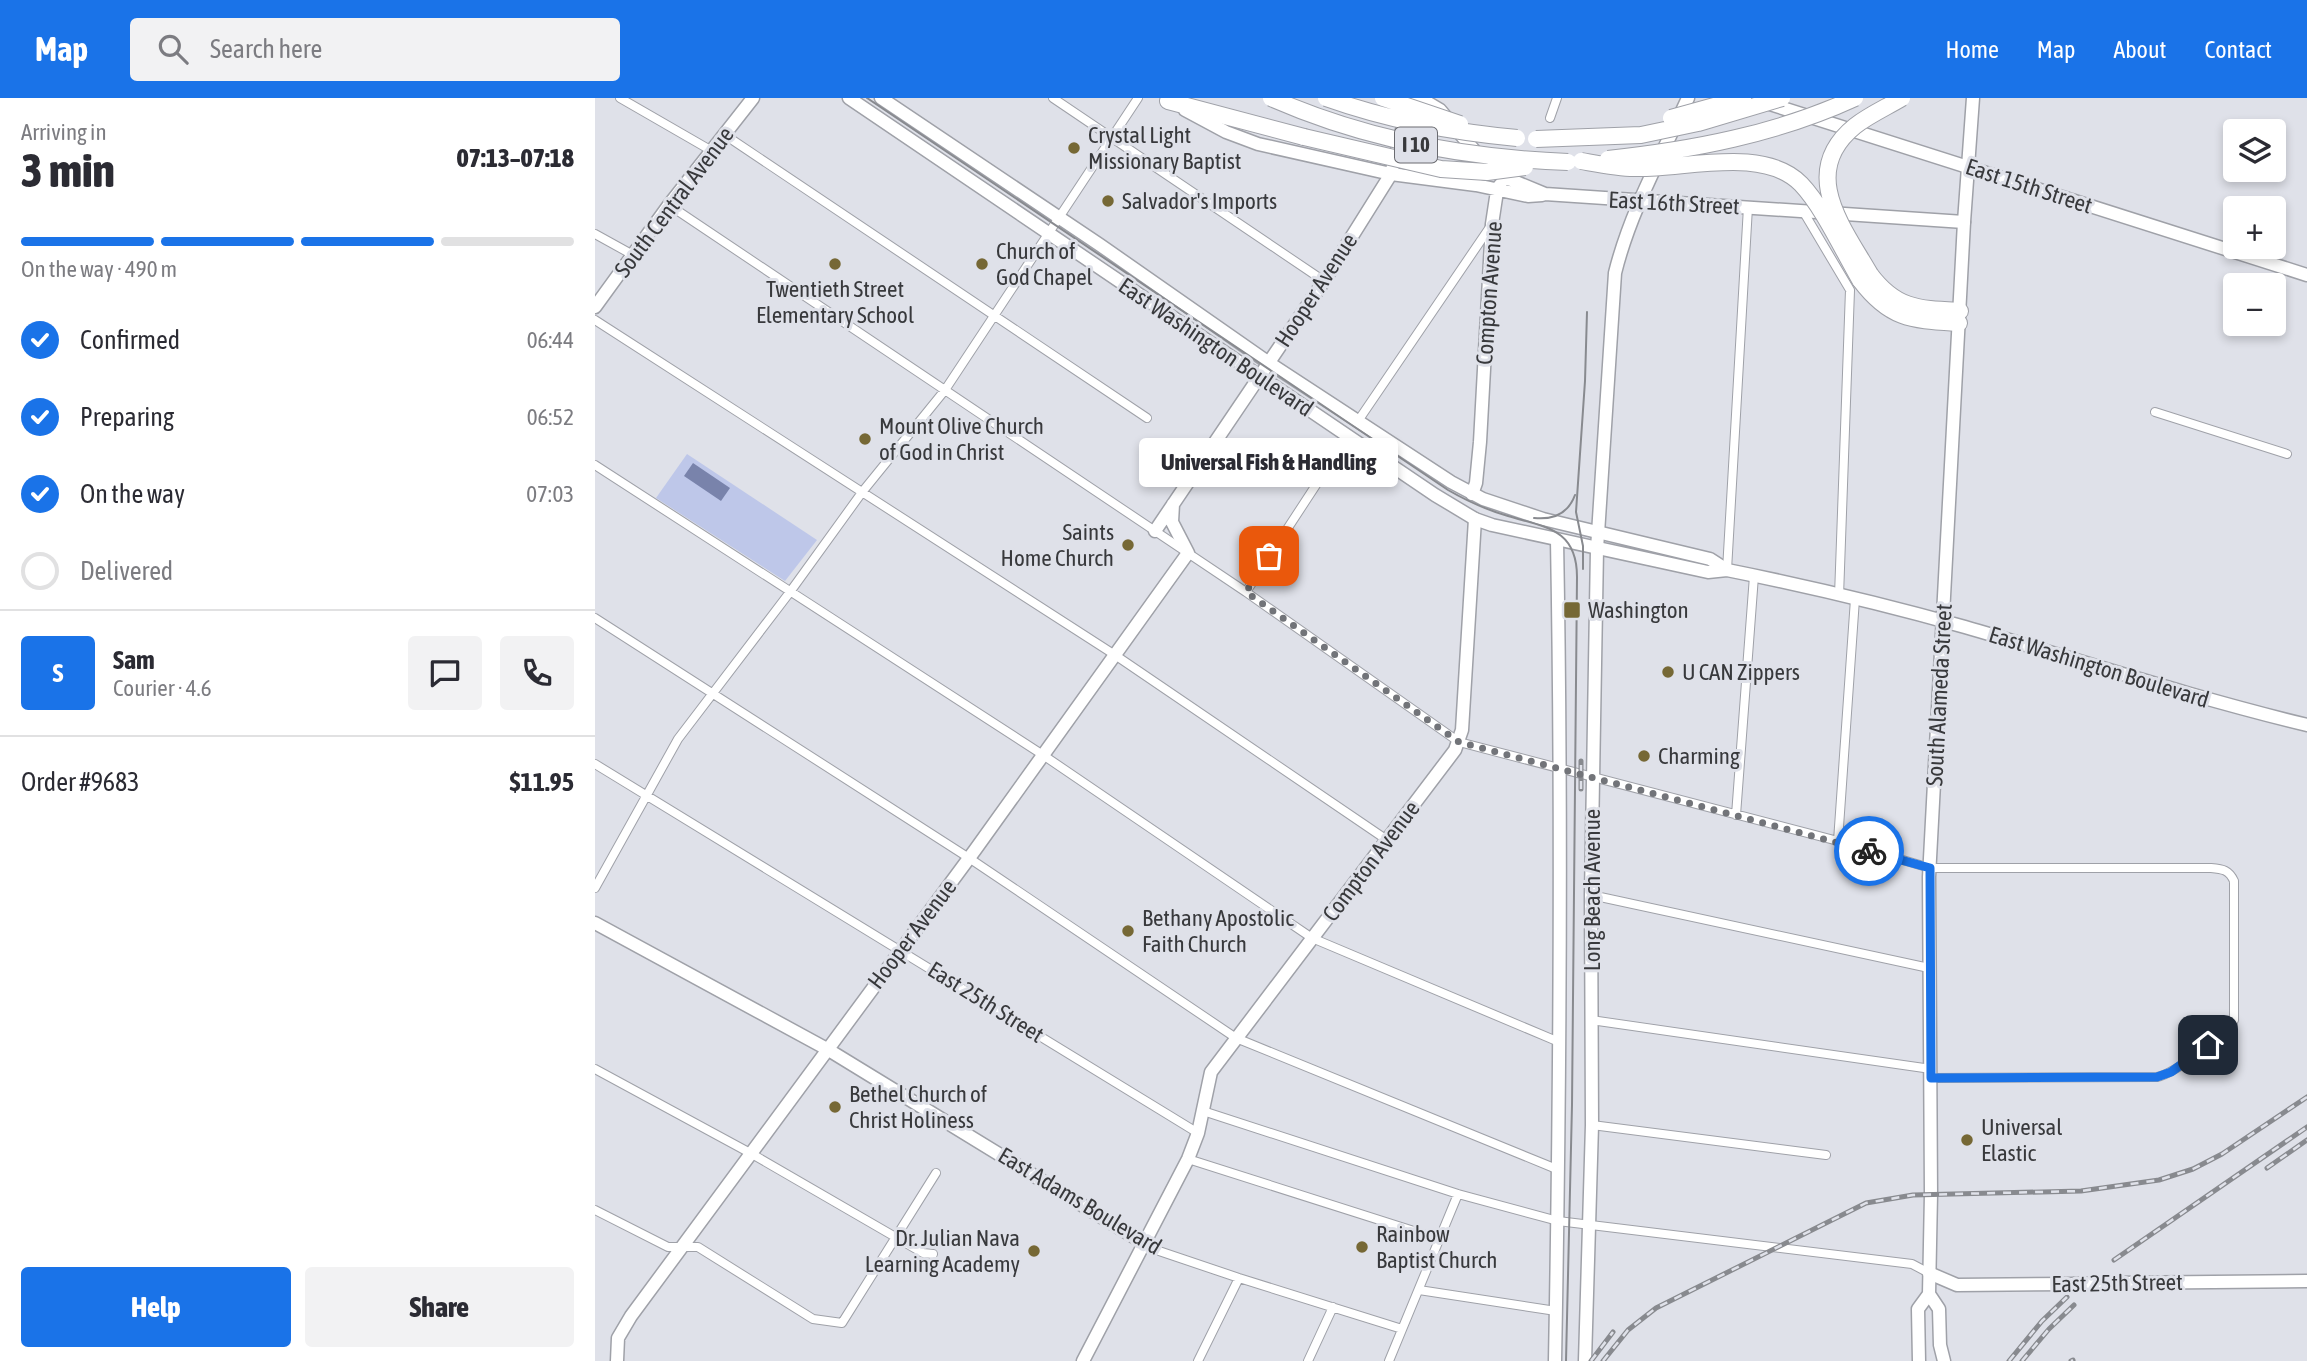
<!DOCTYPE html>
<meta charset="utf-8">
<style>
body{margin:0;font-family:"Asap Condensed",sans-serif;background:#f2f2f3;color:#2b2b33;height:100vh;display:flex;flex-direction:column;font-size:26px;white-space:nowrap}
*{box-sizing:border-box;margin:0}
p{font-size:23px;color:#7c7c81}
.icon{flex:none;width:38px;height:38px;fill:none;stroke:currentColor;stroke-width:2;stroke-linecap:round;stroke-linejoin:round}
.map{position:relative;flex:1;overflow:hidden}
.side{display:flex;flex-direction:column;background:#fff;width:595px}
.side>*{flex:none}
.tools{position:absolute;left:1628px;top:21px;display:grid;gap:14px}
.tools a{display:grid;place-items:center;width:63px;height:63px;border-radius:7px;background:#fff;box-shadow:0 4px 10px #0003;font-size:35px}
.pin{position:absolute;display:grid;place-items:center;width:60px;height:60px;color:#fff;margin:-30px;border-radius:14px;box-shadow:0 4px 10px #0006}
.courier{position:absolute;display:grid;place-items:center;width:70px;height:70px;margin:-35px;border:5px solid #1a73e8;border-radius:50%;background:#fff;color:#222;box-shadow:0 2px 9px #0007}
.bubble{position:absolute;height:49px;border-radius:7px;background:#fff;box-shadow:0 4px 10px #0003;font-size:23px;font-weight:800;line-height:49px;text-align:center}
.headline em{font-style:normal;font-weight:800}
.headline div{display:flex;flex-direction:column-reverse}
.headline{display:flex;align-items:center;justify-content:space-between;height:119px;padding:0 21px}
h1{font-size:46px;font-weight:800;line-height:52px}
.bar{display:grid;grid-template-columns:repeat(4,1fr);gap:10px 7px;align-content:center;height:84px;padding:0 21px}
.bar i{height:9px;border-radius:5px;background:#e1e1e2}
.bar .active{background:#1a73e8}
.bar p{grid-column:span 4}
.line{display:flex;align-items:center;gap:18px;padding:0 21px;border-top:2px solid #e1e1e2}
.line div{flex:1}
.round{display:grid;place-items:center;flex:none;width:74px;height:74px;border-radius:7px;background:#f2f2f3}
ol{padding:0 21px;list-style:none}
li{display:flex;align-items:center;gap:21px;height:77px}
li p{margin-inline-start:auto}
li .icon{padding:7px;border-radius:50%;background:#1a73e8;color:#fff;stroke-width:4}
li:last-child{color:#7c7c81}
li i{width:38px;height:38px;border:4px solid #e1e1e2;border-radius:50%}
.cta{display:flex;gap:14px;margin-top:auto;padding:14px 21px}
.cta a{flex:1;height:80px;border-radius:7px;background:#1a73e8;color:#fff;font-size:28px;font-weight:800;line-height:80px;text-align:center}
.cta a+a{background:#f2f2f3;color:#2b2b33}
header{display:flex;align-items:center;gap:42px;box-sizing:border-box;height:98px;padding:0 35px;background:#1a73e8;color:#fff}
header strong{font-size:33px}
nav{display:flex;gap:38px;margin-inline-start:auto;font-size:24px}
.search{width:490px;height:63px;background:#f2f2f3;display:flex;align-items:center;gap:18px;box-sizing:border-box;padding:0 24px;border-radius:7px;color:#7c7c81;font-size:26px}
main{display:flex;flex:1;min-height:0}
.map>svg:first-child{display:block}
.green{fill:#bec7e9}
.water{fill:#7983ab}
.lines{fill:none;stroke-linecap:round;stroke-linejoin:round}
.street-casing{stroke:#9fa1a8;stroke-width:10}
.secondary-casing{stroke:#9fa1a8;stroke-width:15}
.primary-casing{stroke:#9fa1a8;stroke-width:15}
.highway-casing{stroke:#9fa1a8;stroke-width:18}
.street{stroke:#fff;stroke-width:8}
.secondary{stroke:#fff;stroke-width:12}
.primary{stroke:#fff;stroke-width:12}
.highway{stroke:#fff;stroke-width:16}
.tram{stroke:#888a8f;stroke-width:2}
.rail-casing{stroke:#888a8f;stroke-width:5}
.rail{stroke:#dfe1e9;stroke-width:2.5;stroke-dasharray:8;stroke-linecap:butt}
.secondary-bridge-casing{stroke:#9fa1a8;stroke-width:15;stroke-linecap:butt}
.highway-bridge-casing{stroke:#9fa1a8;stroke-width:18;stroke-linecap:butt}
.secondary-bridge{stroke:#fff;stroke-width:12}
.highway-bridge{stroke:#fff;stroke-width:16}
.done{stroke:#727479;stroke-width:7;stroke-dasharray:0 12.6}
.route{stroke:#1a73e8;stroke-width:9}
.poi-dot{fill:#766835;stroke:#dfe1e9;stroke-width:2.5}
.labels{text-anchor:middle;stroke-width:6;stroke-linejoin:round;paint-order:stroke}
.shield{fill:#dfe1e9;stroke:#6a6b70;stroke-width:2}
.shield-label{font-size:21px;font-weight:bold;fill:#38393c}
.poi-label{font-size:23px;fill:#38393c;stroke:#dfe1e9;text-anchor:start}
.street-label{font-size:23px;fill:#38393c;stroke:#dfe1e9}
</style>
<header>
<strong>Map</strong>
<div class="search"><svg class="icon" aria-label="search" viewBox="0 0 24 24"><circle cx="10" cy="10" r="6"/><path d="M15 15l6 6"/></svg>Search here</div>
<nav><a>Home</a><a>Map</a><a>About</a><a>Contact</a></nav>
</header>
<main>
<section class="side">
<div class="headline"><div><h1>3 min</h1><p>Arriving in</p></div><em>07:13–07:18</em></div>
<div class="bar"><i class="active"></i><i class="active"></i><i class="active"></i><i></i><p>On the way · 490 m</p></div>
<ol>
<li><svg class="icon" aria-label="check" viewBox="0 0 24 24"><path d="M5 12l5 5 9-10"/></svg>Confirmed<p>06:44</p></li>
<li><svg class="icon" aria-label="check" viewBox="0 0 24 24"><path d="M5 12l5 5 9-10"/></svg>Preparing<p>06:52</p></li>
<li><svg class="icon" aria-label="check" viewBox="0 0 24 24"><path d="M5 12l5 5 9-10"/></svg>On the way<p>07:03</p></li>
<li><i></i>Delivered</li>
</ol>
<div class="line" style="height:126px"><b class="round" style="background:#1a73e8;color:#fff">S</b><div><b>Sam</b><p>Courier · 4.6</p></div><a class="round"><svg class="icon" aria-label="chat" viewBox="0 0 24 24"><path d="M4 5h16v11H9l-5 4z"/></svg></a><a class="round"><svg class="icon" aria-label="phone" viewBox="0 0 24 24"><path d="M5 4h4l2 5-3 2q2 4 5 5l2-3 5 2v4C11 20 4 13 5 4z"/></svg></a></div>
<div class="line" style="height:91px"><div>Order #9683</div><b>$11.95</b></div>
<div class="cta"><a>Help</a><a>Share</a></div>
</section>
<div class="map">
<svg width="1712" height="1263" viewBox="0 0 1712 1263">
<rect width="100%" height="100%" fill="#dfe1e9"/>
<path class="green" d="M92,356L222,442L190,483L61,400Z"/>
<path class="water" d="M98,365L135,390L126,403L89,378Z"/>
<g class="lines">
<defs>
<path id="street" d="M25,0L117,53
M458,0L729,183
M955,20L962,0
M130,37L552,320
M74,107L651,494L864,644L1243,743L1335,770H1616C1628,771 1634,772 1639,783V922C1633,937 1578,976 1562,979L1336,980
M1208,113L1255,192L1244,498
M0,136L38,157
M0,222L520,557L792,742
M1560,314L1692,356
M763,323L895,129
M0,367L448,657L717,840L964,944
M1132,472L1153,109
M651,494L753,338
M0,520L374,760L641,940L964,1072
M0,666L603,1035
M1141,717L1159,478
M1243,743L1260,501
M0,790L83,641L195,494L268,393L350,292L543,0
M996,797L1334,870
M996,922L1336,971
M0,971L157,1056L328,1155L338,1156
M608,1013L863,1096L963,1123L1317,1166L1334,1175
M997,1027L1231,1057
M593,1061L844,1141
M0,1112L73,1149H103L218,1221L247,1225L341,1075
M549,1145L564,1153L644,1180L807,1231
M824,1192L961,1213
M603,1263L644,1180
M713,1263L738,1209
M794,1263L863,1096"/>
<path id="secondary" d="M825,0L845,12L884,58
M1156,0L1712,177
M590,12L631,34L663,46L796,76L881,87L933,98L947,97
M897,71L909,79L950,96L1369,124
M877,396L881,385L885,344L897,126L902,93L905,87
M560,433L729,183L796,76L815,0
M0,825L232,951L549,1145
M1334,1175L1362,1187L1478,1186
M1518,1185L1712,1183
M22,1263L23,1240L36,1218L380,752L593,455L577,424L578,406
M488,1263L593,1061L603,1035L616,974L860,652L867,632L880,421
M960,1263C965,990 967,716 962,442
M990,1263L997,1027L996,797L1002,451L1020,175C1035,114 1067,57 1093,0"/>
<path id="primary" d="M254,0L840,397L880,421L897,427L1113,474L1132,472C1212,488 1292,507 1370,529C1484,562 1596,599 1712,627
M286,0L505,147L674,265L856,384L888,401L948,421L1115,461L1132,472
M0,209L74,107L158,0
M1334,1196L1344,1211L1345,1247L1349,1263
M1324,1263L1323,1211L1334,1196L1336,1096L1334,779L1369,124L1378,0"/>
<path id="highway" d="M573,3L709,39
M1275,176C1301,211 1324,211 1365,213
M1265,182C1295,222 1317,222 1364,225"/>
</defs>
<use href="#street" class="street-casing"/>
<use href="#secondary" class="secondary-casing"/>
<use href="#primary" class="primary-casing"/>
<use href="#highway" class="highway-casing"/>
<use href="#street" class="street"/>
<use href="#secondary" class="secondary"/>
<use href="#primary" class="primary"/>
<use href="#highway" class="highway"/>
<path class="tram" d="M272,0L853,392C872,403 892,412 913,418C949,429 982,430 982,479L977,1007L971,1263
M939,420C958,422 973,416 980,397
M988,471V448L981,414L990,283L992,214"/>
<defs>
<path id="rail" d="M986,691V663
M1672,1070L1712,1042
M1519,1162L1712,1029
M996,1263L1018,1234
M1008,1263L1033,1232L1061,1210L1271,1105L1318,1097L1486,1093L1564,1082L1598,1071L1627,1056L1712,999
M1414,1263L1447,1223L1472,1199
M1427,1263L1454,1231L1479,1207
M1476,1263L1478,1262"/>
</defs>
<use href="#rail" class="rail-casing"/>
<use href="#rail" class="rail"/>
<defs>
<path id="secondary-bridge" d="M1478,1186L1518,1185"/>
<path id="highway-bridge" d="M676,0C771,42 870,60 973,64
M731,0C793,22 856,34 922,40
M788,0L865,26
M1076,20L1148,0
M709,39L846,71L892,74L930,69
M941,41L1046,37L1103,25L1187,0
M1013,61C1097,52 1182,36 1260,0
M986,63C1003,66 1022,70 1039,70C1087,72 1168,47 1206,86C1228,109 1248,153 1265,182
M1275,176C1248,129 1203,74 1260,28C1274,17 1292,9 1307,0"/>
</defs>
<use href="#secondary-bridge" class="secondary-bridge-casing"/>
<use href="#highway-bridge" class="highway-bridge-casing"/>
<use href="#secondary-bridge" class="secondary-bridge"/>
<use href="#highway-bridge" class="highway-bridge"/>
</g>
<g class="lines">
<path class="done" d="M674,458L651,494L864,644L1274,753"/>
<path class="route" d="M1274,753L1335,770L1336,980L1562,979L1576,974L1613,947"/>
</g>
<g class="poi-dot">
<circle cx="479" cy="50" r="7"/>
<circle cx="513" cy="103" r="7"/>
<circle cx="240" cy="166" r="7"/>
<circle cx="387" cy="166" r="7"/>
<circle cx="270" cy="341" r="7"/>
<circle cx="533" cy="447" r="7"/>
<rect x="968" y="503" width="18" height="18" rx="3.5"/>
<circle cx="1073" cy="574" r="7"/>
<circle cx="1049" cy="658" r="7"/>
<circle cx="533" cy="833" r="7"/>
<circle cx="240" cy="1009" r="7"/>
<circle cx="1372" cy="1042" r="7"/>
<circle cx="767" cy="1149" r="7"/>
<circle cx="439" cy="1153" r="7"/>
</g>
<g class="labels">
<rect class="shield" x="800" y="29.5" width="42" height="35" rx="5"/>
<g class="shield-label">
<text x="821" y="54">I 10</text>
</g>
<g class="poi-label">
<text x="493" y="45">Crystal Light<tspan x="493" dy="26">Missionary Baptist</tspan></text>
<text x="527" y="111">Salvador's Imports</text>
<text x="401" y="161">Church of<tspan x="401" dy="26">God Chapel</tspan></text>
<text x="240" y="199" text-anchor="middle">Twentieth Street<tspan x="240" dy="26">Elementary School</tspan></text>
<text x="284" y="336">Mount Olive Church<tspan x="284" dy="26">of God in Christ</tspan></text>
<text x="519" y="442" text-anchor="end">Saints<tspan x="519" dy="26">Home Church</tspan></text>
<text x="993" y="520">Washington</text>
<text x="1087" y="582">U CAN Zippers</text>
<text x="1063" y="666">Charming</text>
<text x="547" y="828">Bethany Apostolic<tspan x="547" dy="26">Faith Church</tspan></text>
<text x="254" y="1004">Bethel Church of<tspan x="254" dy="26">Christ Holiness</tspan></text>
<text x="1386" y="1037">Universal<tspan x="1386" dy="26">Elastic</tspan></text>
<text x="781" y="1144">Rainbow<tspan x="781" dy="26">Baptist Church</tspan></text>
<text x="425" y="1148" text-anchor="end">Dr. Julian Nava<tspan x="425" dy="26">Learning Academy</tspan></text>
</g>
<g class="street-label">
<text transform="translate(1434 88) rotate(18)" y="8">East 15th Street</text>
<text transform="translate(79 104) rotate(-53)" y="8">South Central Avenue</text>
<text transform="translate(1079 105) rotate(3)" y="8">East 16th Street</text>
<text transform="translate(721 192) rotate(-57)" y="8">Hooper Avenue</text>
<text transform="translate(894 195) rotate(-86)" y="8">Compton Avenue</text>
<text transform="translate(621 249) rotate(34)" y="8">East Washington Boulevard</text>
<text transform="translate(1504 569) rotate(17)" y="8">East Washington Boulevard</text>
<text transform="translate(1344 597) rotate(-87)" y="8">South Alameda Street</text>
<text transform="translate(776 763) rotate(-53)" y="8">Compton Avenue</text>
<text transform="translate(997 792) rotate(-90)" y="8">Long Beach Avenue</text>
<text transform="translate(317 836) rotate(-53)" y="8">Hooper Avenue</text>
<text transform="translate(391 904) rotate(32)" y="8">East 25th Street</text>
<text transform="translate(485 1103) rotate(31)" y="8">East Adams Boulevard</text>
<text transform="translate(1522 1185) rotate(-1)" y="8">East 25th Street</text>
</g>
</g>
</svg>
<div class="tools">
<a><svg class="icon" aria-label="layers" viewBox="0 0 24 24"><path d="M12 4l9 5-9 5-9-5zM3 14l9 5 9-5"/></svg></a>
<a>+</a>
<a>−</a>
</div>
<div class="pin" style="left:674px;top:458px;background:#ea580c"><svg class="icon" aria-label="bag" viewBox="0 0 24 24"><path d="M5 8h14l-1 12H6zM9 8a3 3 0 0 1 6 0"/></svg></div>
<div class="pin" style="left:1613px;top:947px;background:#1f2937"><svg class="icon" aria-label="home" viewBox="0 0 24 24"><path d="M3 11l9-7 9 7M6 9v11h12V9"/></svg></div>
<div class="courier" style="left:1274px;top:753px"><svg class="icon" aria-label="bike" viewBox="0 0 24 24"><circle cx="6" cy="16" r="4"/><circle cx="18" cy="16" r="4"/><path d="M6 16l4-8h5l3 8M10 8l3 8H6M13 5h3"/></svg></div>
<div class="bubble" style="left:544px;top:340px;width:259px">Universal Fish &amp; Handling</div>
</div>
</main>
